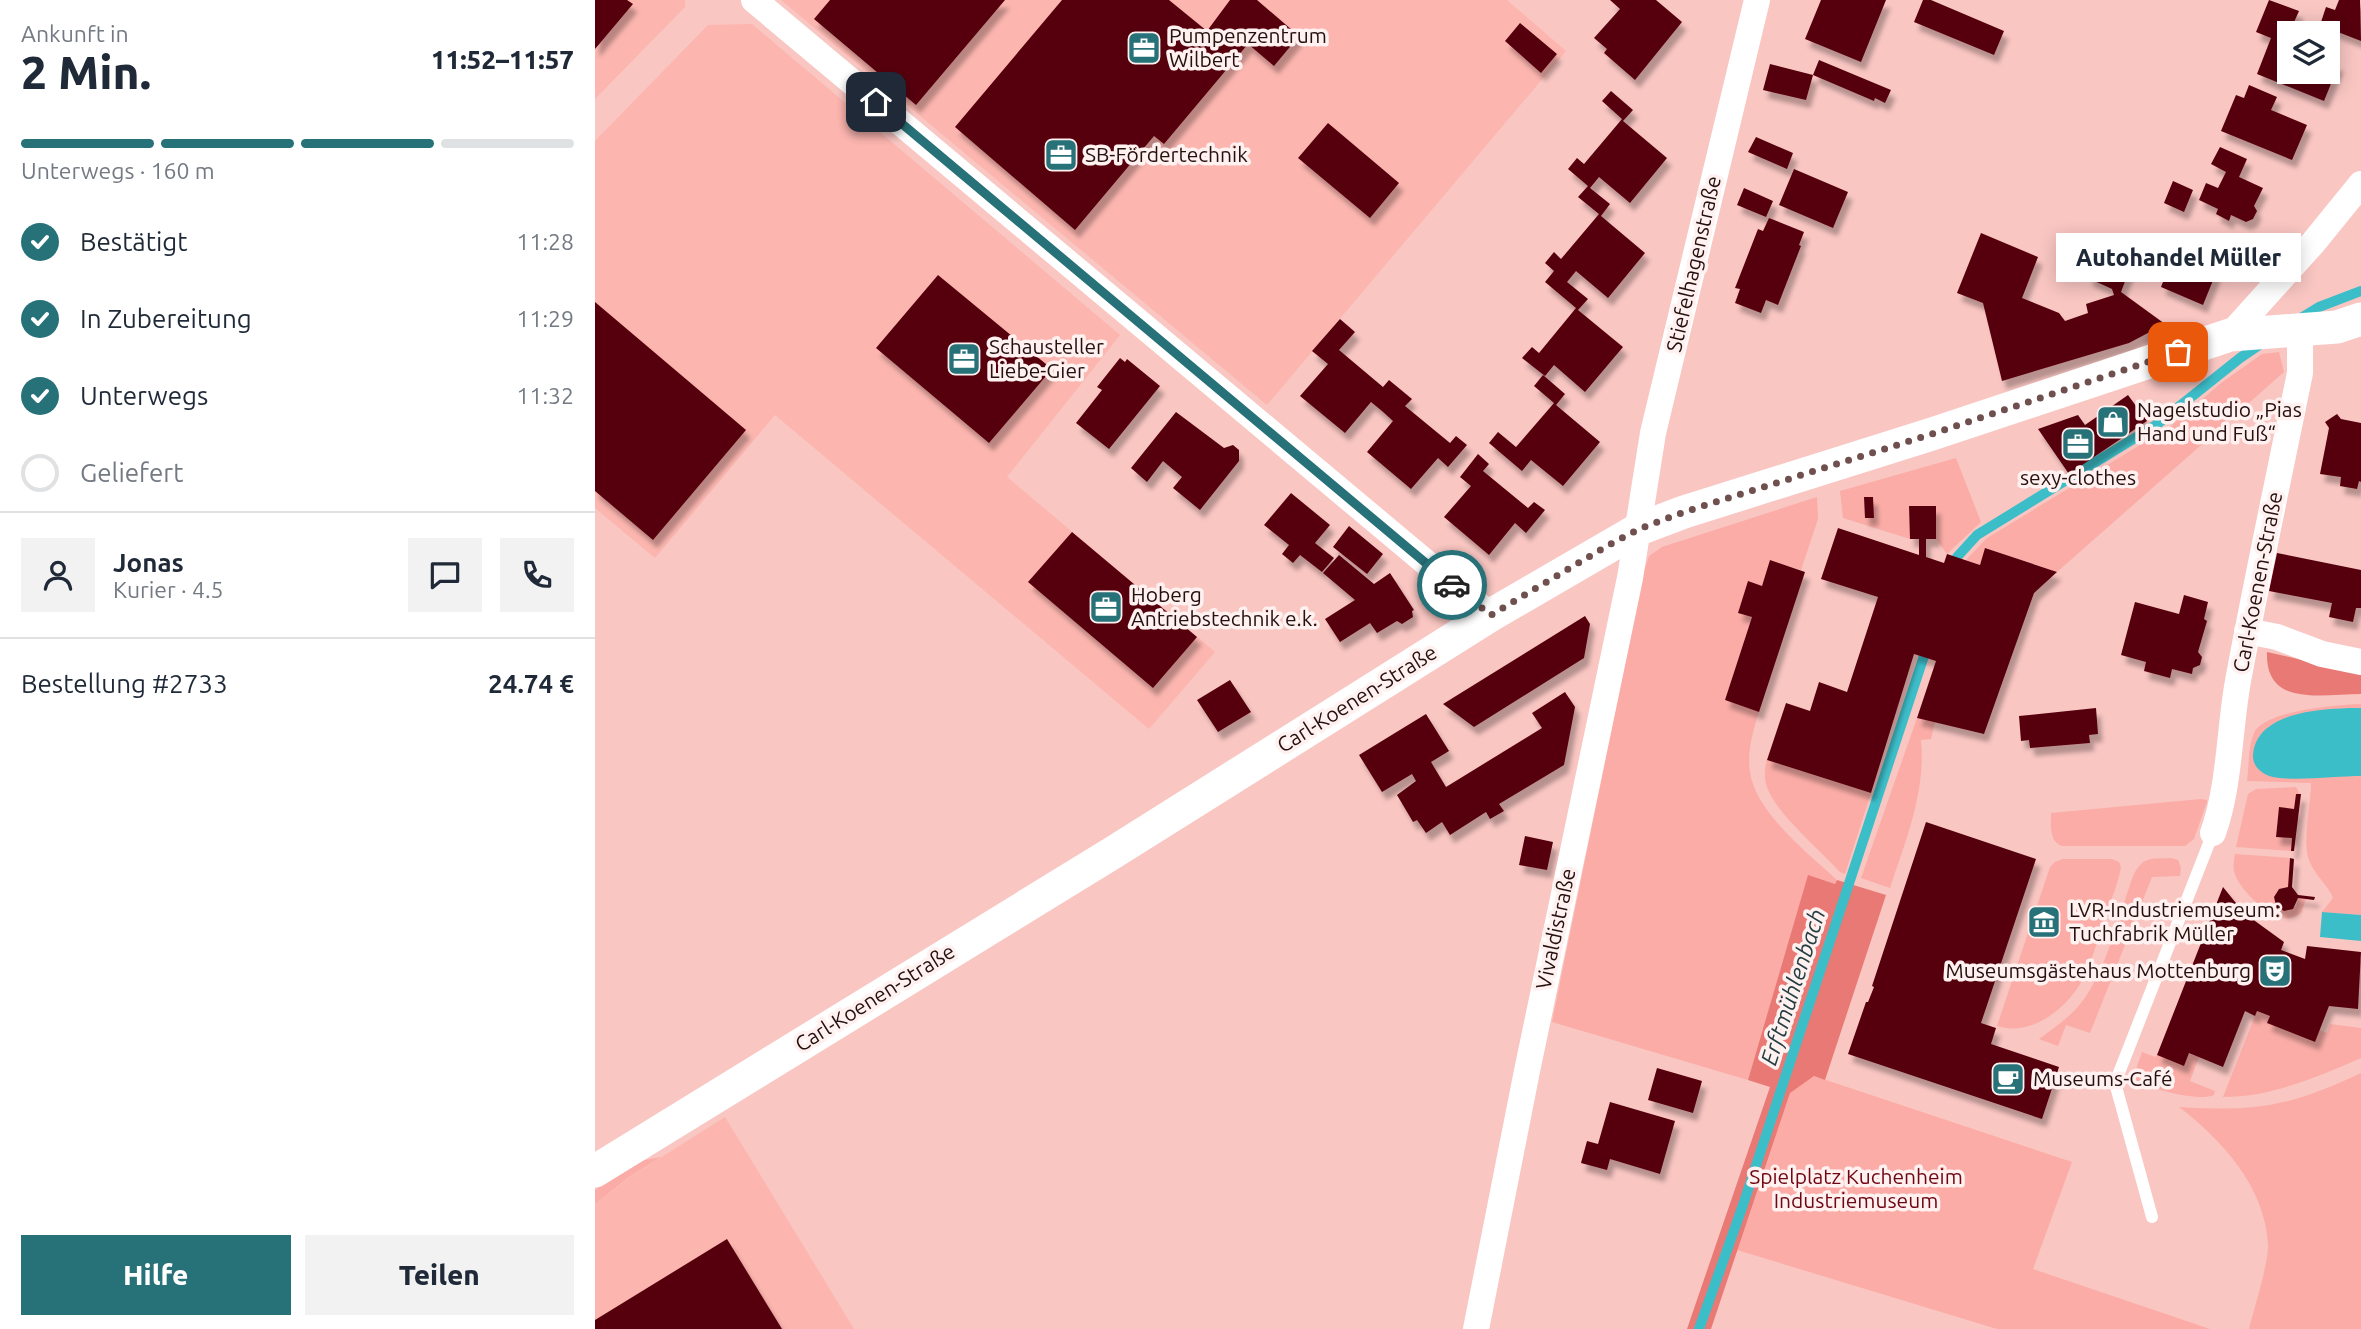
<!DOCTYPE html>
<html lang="de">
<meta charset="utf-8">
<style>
body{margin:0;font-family:Ubuntu,sans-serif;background:#f2f2f3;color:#1f2937;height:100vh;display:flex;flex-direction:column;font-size:26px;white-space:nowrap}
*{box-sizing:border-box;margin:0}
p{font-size:23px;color:#747a83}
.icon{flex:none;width:38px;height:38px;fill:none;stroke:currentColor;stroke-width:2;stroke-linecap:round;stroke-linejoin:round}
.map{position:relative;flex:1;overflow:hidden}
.details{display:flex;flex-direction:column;background:#fff;width:595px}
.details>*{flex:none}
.controls{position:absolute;left:1682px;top:21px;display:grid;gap:14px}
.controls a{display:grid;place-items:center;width:63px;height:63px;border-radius:0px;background:#fff;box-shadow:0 4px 18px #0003;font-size:35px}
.pin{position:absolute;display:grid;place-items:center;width:60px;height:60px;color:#fff;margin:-30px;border-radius:14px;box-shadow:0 4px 10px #0006}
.courier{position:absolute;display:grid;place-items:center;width:70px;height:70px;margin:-35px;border:5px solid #277178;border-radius:50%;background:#fff;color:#222;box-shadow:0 2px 9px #0007}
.bubble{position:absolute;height:49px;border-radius:0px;background:#fff;box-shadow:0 4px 18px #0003;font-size:23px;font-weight:800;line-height:49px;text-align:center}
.headline em{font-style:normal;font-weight:800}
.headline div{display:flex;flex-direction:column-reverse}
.headline{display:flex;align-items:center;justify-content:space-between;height:119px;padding:0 21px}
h1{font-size:46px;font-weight:800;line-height:52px}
.bar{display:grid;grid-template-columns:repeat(4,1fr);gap:10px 7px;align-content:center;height:84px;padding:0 21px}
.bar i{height:9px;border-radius:5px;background:#e0e1e3}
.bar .active{background:#277178}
.bar p{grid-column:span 4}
.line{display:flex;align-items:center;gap:18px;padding:0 21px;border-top:2px solid #e0e1e3}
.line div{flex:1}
.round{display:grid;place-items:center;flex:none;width:74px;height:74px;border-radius:0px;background:#f2f2f3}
ol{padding:0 21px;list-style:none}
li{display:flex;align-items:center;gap:21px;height:77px}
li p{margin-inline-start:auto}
li .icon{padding:7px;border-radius:50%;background:#277178;color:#fff;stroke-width:4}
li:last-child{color:#747a83}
li i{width:38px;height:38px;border:4px solid #e0e1e3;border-radius:50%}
.primary-button{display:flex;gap:14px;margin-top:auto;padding:14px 21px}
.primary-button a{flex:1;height:80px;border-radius:0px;background:#277178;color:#fff;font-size:28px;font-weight:800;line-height:80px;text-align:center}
.primary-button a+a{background:#f2f2f3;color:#1f2937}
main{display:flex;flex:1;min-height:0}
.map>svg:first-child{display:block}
.built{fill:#fcb5af}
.green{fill:#fbaca7}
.forest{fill:#e87974}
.water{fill:#3cbec9}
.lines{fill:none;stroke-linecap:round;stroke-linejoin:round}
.stream{stroke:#3cbec9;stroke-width:10}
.building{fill:#56050d;filter:url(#shadow)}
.service{stroke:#fff;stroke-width:12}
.minor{stroke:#fff;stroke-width:26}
.tertiary{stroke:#fff;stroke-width:33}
.done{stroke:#70504e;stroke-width:7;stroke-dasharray:0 12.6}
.route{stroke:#277178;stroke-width:9}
.labels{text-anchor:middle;stroke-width:7;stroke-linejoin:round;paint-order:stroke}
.poi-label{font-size:21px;fill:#26100f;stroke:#fff1f0;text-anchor:start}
.street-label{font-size:21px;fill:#26100f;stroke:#fff1f0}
.park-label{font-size:21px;fill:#6f0613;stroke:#fff1f0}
.water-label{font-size:23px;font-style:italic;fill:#243f42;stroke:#fff1f0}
</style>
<main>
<section class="details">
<div class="headline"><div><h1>2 Min.</h1><p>Ankunft in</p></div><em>11:52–11:57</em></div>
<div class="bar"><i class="active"></i><i class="active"></i><i class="active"></i><i></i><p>Unterwegs · 160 m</p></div>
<ol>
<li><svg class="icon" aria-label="check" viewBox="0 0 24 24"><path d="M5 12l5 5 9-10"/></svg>Bestätigt<p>11:28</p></li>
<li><svg class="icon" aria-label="check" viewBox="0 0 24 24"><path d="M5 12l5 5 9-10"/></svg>In Zubereitung<p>11:29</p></li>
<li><svg class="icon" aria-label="check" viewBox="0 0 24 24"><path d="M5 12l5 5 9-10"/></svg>Unterwegs<p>11:32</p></li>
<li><i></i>Geliefert</li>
</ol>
<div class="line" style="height:126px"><a class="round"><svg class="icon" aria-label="person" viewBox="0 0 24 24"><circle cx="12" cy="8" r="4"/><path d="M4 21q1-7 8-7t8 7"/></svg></a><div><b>Jonas</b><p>Kurier · 4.5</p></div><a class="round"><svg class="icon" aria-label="chat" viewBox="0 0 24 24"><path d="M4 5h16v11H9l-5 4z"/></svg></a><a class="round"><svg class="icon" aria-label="phone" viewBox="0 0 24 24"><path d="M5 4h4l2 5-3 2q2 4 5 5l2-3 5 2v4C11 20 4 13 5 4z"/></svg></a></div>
<div class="line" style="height:91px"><div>Bestellung #2733</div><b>24.74 €</b></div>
<div class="primary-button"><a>Hilfe</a><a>Teilen</a></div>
</section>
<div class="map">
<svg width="1766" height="1329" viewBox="0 0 1766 1329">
<defs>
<filter id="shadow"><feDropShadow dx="4.5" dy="8" stdDeviation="2" flood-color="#0004"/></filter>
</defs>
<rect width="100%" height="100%" fill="#f9c6c2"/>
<path class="built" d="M0,0H90V7L0,99Z
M186,0H912L971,51L672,405Z
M157,24L525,335L412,477L620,652L554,729L180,415L60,558L0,508V141L113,25Z
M130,1117L259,1329H0V1204L35,1177Z"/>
<path class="green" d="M1684,352L1689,372L1462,572L1391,548L1385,565L1371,560L1392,538L1576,426L1626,383L1667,354Z
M1361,458L1386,522L1352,554L1341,539L1340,506H1315V539L1248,518L1245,491Z
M1222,497L1223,519L1206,570L1176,561L1167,586L1143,613L1157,617L1130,700L1164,712C1157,734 1150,758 1157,781C1168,818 1214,854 1242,880L1240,884L1213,876L1153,1080L957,1022L1049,571L1054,556L1067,547Z
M1766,704V708C1735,708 1708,711 1680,724V777L1766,776V915L1727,912L1738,898C1734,886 1720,876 1714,860C1707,842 1716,804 1716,783L1652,781C1654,767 1653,744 1660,731C1674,710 1742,705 1766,704Z
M1322,718L1340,722L1336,739L1326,740C1331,791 1311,840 1295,888L1266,878Z
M1172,760L1276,793L1250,874L1245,872C1226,851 1180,812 1172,787C1169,778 1169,769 1172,760Z
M1701,787L1705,794H1701L1699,809L1684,808L1681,836L1697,838L1696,851L1641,847L1653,794L1661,789Z
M1606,799L1612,800V802L1599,839L1590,846H1467C1454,842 1456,825 1456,813Z
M1640,854L1695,858L1693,887L1684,889C1678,896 1678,903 1684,909L1693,911L1701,906L1703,898L1711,899L1706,913C1701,916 1697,919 1691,918C1673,917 1643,889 1639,871C1638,866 1639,860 1640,854Z
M1576,858L1583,860L1586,868L1585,876L1557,877L1495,1033L1471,1025L1463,1046L1444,1039C1459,1028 1474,1018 1486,1003C1511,972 1524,915 1538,876C1548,856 1555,859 1576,858Z
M1468,859H1517L1524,862L1526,867C1523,885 1515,902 1509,919C1504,936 1499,954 1492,971C1478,1004 1439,1038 1402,1026L1455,867L1460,862Z
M1662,1011L1675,1016L1672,1023L1719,1042L1724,1030L1732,1033L1735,1024L1766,1028V1058C1722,1077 1677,1097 1628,1097Z
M1547,1052L1560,1057L1562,1055L1589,1065L1594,1053L1604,1057L1595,1081L1620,1091L1619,1095C1602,1102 1559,1089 1543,1082L1540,1079V1072Z
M1766,1073V1329H1654C1659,1309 1674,1262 1673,1244C1670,1187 1627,1140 1584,1107C1662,1112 1696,1106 1766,1073Z
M1219,1076L1477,1162L1438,1269L1615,1329H1402L1142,1250L1195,1092Z
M66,1157L34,1177L0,1204V1190L44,1161Z"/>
<path class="forest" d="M1672,652L1766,673V694C1727,694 1670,708 1672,652Z
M1213,875L1240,884L1242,880L1291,895L1230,1080L1219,1076L1195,1093L1116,1329H1092L1175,1087L1153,1080Z"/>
<path class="water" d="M1766,708V776C1743,776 1694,782 1674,776C1665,772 1658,766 1658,756C1660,710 1732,708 1766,708Z
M1727,912L1766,915V941L1725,937Z"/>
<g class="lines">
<path class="stream" d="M1706,318L1724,307L1766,291
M1362,557L1382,535L1561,425L1645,358L1667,343
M1104,1329L1148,1205L1329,656"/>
</g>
<path class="building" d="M0,0H32L38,4L0,49Z
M235,0H410L321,105L219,19Z
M467,0H574L612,31L635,0H662L704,36L679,66L653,44L569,144L559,136L480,230L360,127Z
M1015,0H1061L1087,22L1040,80L1009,53L1012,49L999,38L1025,9Z
M1226,0H1291L1266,62L1210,39Z
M1328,0H1336L1409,31L1399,55L1319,22Z
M1674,0L1704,11L1696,29L1706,33H1694V72H1732V60L1744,64L1729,101L1662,74L1676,38L1661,32Z
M1744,0H1765L1766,41L1725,25L1731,7L1740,10Z
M925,23L962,54L946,73L910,41Z
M1224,60L1296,90L1290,103L1280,98L1279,101L1218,75L1211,100L1168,90L1175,64L1218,75Z
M1654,85L1682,97L1676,110L1712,125L1697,160L1626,131L1641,95L1649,98Z
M1016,91L1038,110L1028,121L1072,158L1035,203L1004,177L995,188L1015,204L1006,216L1050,253L1013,298L981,271L972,282L993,299L983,310L1028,347L990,392L959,365L950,376L927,358L937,347L944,353L981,308L950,282L959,271L950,263L959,252L966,259L1004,214L983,197L993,186L973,169L982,158L989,164L1027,119L1007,101Z
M733,123L804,183L775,218L703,158Z
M1161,137L1198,153L1192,169L1153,152Z
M1625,147L1652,159L1644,177L1668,188L1659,206L1662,211L1658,219L1651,222L1636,215L1634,221L1621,214L1623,209L1604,200L1611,183L1623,188L1631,172L1616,164Z
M1199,169L1253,192L1238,228L1184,205Z
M1578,181L1598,190L1589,212L1569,203Z
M1149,188L1178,201L1171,217L1142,205Z
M1174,218L1209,232L1204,245L1206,246L1183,305L1171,300L1166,313L1140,303L1145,289L1140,288L1163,229L1168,231Z
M1386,233L1443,257L1427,298L1464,313L1470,321L1493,313L1491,304L1519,295L1517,289L1493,278L1507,244L1539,258L1526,292L1570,324L1534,343L1407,381L1388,303L1362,293Z
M1580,251L1623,268L1608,305L1566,287Z
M343,275L457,369L394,443L281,348Z
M0,302L151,430L58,540L0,491Z
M745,319L760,332L744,350L788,387L794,380L817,399L810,406L855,443L861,436L872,445L853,467L843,458L816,489L772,452L798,421L787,411L776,402L750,433L705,396L733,364L717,351Z
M525,358L530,362L532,359L565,386L514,449L481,423L507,390L502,387Z
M948,375L970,394L961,405L1005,442L968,486L936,460L927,471L894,443L903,432L921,447L959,403L939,386Z
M1533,395L1552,421L1474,474L1443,429L1483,415L1490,425Z
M581,412L629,448L638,445L644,450V461L605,510L578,488L587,477L568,461L552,482L536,468Z
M1742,414L1746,419L1766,423V482L1764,481L1762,489L1745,486L1746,477L1725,474L1734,428L1730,422Z
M883,454L894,464L888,471L933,508L939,502L950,510L931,533L920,523L894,555L849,517L876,486L865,477Z
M696,493L735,525L720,543L739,558L727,572L705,555L698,563L687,554L694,545L669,525Z
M1269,497H1278L1279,518H1270Z
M1314,506H1341V539H1331V557L1349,563L1352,554L1385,565L1390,548L1462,572L1439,593L1389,734L1322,718L1341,661L1319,654L1276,793L1172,760L1191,703L1215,711L1224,682L1252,692L1283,597L1226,579L1243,528L1324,555V539H1315Z
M754,526L788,554L772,574L738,547Z
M477,532L602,637L558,688L433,582Z
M1682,553L1766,570V608H1761L1758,622L1734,617L1737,603L1674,591Z
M744,555L779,584L795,573L819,610L817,611L818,617L807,624L802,621L782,633L775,623L745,642L730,619L760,600L728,573Z
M1175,560L1210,572L1164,712L1130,700L1157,617L1143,613L1153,581L1167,586Z
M1589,595L1613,602L1609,619L1612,621L1603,652L1607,657L1605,665L1598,668L1597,674L1577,669L1575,678L1549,671L1551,662L1526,655L1540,602L1584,614Z
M990,616L995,624L989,658L879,727L848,704Z
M635,680L656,712L623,732L602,700Z
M970,692L980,707L969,765L904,804L909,811L895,819L891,812L855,835L847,822L831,833L822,820L818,822L802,795L821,781L817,774L787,792L764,755L831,714L854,751L836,762L851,787L947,728L937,713Z
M1501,708L1503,734L1494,735L1495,743L1435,748L1434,740L1426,741L1424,716Z
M1701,794H1706L1699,851H1696L1697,838L1681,837L1684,807L1699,809Z
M1331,822L1441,859L1386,1023L1401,1028L1396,1044L1464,1067L1447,1119L1253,1054L1271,1002H1273L1279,987L1277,986Z
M930,836L958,842L952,870L924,865Z
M1695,858L1699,859L1697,887L1703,895L1720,897L1719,900L1703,898L1698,909L1689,911L1681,906L1679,897L1684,889L1693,887Z
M1628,887L1649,913L1689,942L1686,950L1710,959L1712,946L1766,952L1763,1009L1734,1006L1720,1042L1672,1023L1675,1016L1662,1011L1660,1016L1650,1011L1628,1067L1594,1053L1589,1066L1562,1055Z
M1062,1068L1107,1081L1098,1113L1053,1100Z
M1015,1102L1080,1121L1065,1174L1015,1159L1012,1170L986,1163L992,1141L1003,1144Z
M132,1239L187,1329H0V1320Z"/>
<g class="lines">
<path class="service" d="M1557,1217L1520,1083L1618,833"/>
<path class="minor" d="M159,0L859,586L896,615
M1635,335L1718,243L1766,184
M1652,631L1682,637L1727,654L1766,662
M1618,833C1635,785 1634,731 1643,681C1662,578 1684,476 1705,373V331
M881,1329L932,1071L1035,578L1058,433L1162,0"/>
<path class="tertiary" d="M0,1171L519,852L896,615L1044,529L1089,512L1337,434L1635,335L1742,327L1766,319"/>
</g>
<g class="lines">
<path class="done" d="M857,585L896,615L1012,546L1044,529L1089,512L1337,434L1583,352"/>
<path class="route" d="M281,102L857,585"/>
</g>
<defs>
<symbol id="office-square" viewBox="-11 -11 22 22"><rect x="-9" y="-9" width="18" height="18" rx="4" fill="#277178" stroke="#fff1f0"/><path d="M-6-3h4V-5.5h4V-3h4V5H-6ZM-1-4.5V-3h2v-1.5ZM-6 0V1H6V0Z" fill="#fff"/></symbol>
<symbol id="shop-square" viewBox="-11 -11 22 22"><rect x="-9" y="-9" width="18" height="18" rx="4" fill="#277178" stroke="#fff1f0"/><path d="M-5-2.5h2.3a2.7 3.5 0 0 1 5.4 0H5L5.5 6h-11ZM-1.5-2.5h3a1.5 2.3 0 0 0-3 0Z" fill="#fff"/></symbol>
<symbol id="museum-square" viewBox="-11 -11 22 22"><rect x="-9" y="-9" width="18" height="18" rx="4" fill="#277178" stroke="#fff1f0"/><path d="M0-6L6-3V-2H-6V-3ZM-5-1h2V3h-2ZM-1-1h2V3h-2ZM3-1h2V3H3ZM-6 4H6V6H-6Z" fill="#fff"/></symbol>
<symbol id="theatre-square" viewBox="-11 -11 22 22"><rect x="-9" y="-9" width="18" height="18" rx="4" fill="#277178" stroke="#fff1f0"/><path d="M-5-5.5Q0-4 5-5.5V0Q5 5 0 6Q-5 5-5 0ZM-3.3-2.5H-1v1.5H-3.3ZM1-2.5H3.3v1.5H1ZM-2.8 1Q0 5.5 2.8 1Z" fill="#fff"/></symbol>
<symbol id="cafe-square" viewBox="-11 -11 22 22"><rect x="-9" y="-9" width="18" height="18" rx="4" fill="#277178" stroke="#fff1f0"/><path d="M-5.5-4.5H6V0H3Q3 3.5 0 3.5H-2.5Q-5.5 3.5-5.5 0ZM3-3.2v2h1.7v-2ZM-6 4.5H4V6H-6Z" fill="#fff"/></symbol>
</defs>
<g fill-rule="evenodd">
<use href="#office-square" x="530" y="29" width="38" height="38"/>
<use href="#office-square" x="447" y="136" width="38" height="38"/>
<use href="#office-square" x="350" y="340" width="38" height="38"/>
<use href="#shop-square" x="1499" y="403" width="38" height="38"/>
<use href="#office-square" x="1464" y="425" width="38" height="38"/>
<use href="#office-square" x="492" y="588" width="38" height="38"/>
<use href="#museum-square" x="1430" y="903" width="38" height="38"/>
<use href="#theatre-square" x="1661" y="952" width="38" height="38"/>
<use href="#cafe-square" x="1394" y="1060" width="38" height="38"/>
</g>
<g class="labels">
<g class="poi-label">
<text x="574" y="43">Pumpenzentrum<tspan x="574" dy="24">Wilbert</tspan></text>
<text x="490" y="162">SB-Fördertechnik</text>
<text x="394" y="354">Schausteller<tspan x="394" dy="24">Liebe-Gier</tspan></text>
<text x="1542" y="417">Nagelstudio „Pias<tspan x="1542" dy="24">Hand und Fuß“</tspan></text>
<text x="1483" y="485" text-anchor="middle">sexy-clothes</text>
<text x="536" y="602">Hoberg<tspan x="536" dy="24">Antriebstechnik e.k.</tspan></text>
<text x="1474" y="917">LVR-Industriemuseum:<tspan x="1474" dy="24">Tuchfabrik Müller</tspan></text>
<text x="1656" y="978" text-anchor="end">Museumsgästehaus Mottenburg</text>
<text x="1438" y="1086">Museums-Café</text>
</g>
<g class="street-label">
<text transform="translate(1099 264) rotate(-77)" y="7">Stiefelhagenstraße</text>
<text transform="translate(1663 582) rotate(-79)" y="7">Carl-Koenen-Straße</text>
<text transform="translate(762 699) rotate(-32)" y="7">Carl-Koenen-Straße</text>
<text transform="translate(961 929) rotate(-78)" y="7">Vivaldistraße</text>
<text transform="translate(280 998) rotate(-32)" y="7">Carl-Koenen-Straße</text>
</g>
<g class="park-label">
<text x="1261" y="1184">Spielplatz Kuchenheim<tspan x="1261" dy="24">Industriemuseum</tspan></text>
</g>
<g class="water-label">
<text transform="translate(1198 987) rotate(-72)" y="8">Erftmühlenbach</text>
</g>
</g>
</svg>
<div class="controls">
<a><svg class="icon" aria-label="layers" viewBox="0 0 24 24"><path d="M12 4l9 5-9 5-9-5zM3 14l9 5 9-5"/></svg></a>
</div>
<div class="pin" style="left:1583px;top:352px;background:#ea580c"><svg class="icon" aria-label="bag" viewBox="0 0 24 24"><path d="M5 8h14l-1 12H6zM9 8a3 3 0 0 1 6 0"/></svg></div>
<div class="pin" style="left:281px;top:102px;background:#1f2937"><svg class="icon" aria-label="home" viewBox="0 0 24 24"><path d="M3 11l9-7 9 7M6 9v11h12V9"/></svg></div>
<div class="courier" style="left:857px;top:585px"><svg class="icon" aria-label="car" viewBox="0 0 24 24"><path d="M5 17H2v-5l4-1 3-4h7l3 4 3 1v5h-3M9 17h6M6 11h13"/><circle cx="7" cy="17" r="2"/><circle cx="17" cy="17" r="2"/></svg></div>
<div class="bubble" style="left:1461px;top:233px;width:245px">Autohandel Müller</div>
</div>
</main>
